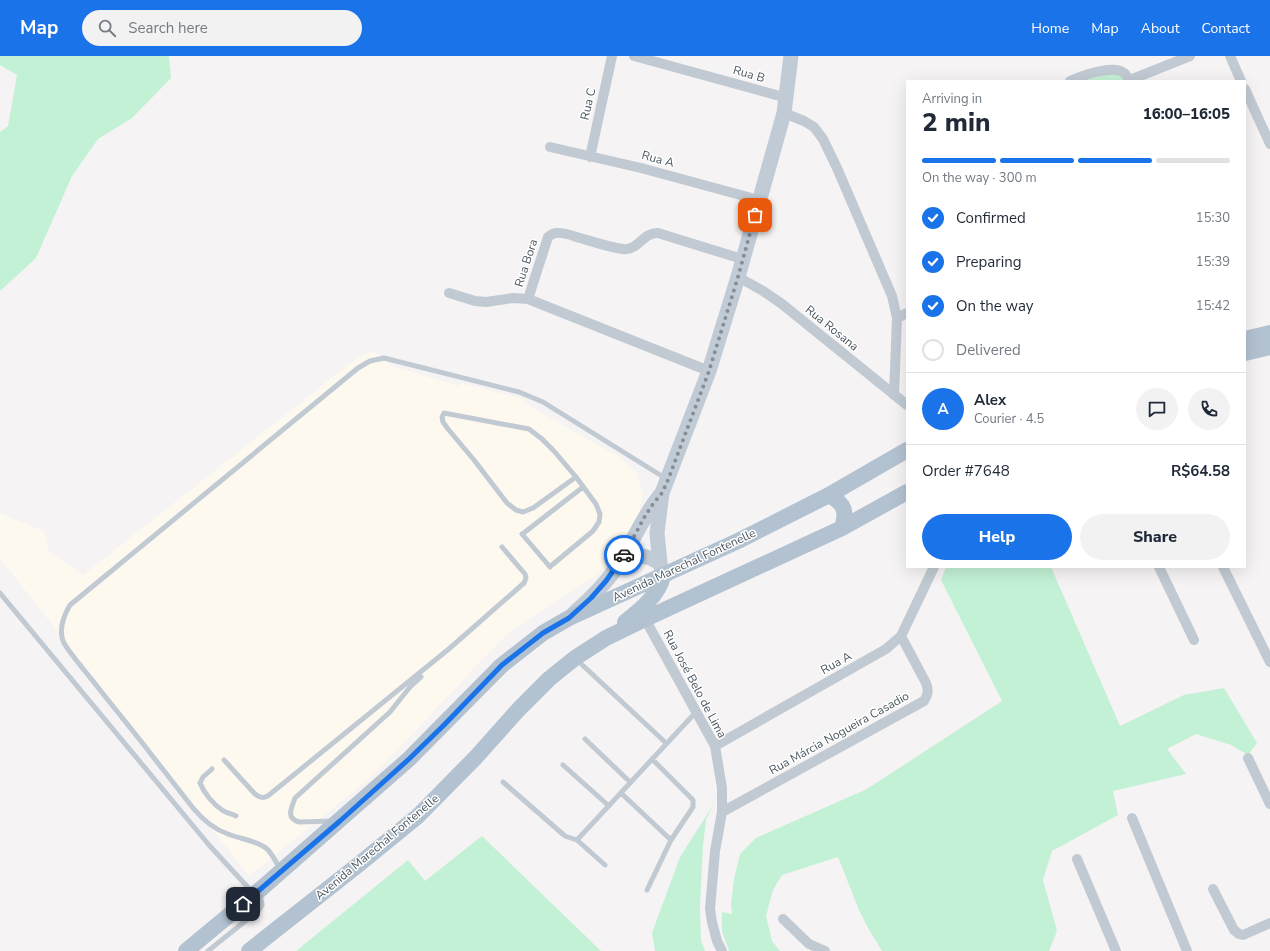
<!DOCTYPE html>
<meta charset="utf-8">
<style>
body{margin:0;font-family:"Nunito Sans",sans-serif;background:#f2f2f3;color:#1f2937;height:100vh;display:flex;flex-direction:column;font-size:15px;white-space:nowrap}
*{box-sizing:border-box;margin:0}
p{font-size:13px;color:#747a83}
.icon{flex:none;width:22px;height:22px;fill:none;stroke:currentColor;stroke-width:2;stroke-linecap:round;stroke-linejoin:round}
.map{position:relative;flex:1;overflow:hidden}
.panel{position:absolute;left:906px;top:24px;width:340px;height:488px;display:flex;flex-direction:column;background:#fff;border-radius:0px;box-shadow:0 4px 16px #0002}
.panel>*{flex:none}
.pin{position:absolute;display:grid;place-items:center;width:34px;height:34px;color:#fff;margin:-17px;border-radius:8px;box-shadow:0 2px 6px #0006}
.courier{position:absolute;display:grid;place-items:center;width:40px;height:40px;margin:-20px;border:3px solid #1a73e8;border-radius:50%;background:#fff;color:#222;box-shadow:0 1px 5px #0007}
.head em{font-style:normal;font-weight:800}
.head div{display:flex;flex-direction:column-reverse}
.head{display:flex;align-items:center;justify-content:space-between;height:68px;padding:0 16px}
h1{font-size:26px;font-weight:800;line-height:30px}
.bar{display:grid;grid-template-columns:repeat(4,1fr);gap:6px 4px;align-content:center;height:48px;padding:0 16px}
.bar i{height:5px;border-radius:3px;background:#e0e1e3}
.bar .on{background:#1a73e8}
.bar p{grid-column:span 4}
.line{display:flex;align-items:center;gap:10px;padding:0 16px;border-top:1px solid #e0e1e3}
.line div{flex:1}
.round{display:grid;place-items:center;flex:none;width:42px;height:42px;border-radius:21px;background:#f2f2f3}
ol{padding:0 16px;list-style:none}
li{display:flex;align-items:center;gap:12px;height:44px}
li p{margin-inline-start:auto}
li .icon{padding:4px;border-radius:50%;background:#1a73e8;color:#fff;stroke-width:4}
li:last-child{color:#747a83}
li i{width:22px;height:22px;border:2px solid #e0e1e3;border-radius:50%}
.button{display:flex;gap:8px;margin-top:auto;padding:8px 16px}
.button a{flex:1;height:46px;border-radius:24px;background:#1a73e8;color:#fff;font-size:16px;font-weight:800;line-height:46px;text-align:center}
.button a+a{background:#f2f2f3;color:#1f2937}
header{display:flex;align-items:center;gap:24px;box-sizing:border-box;height:56px;padding:0 20px;background:#1a73e8;color:#fff}
header strong{font-size:19px}
nav{display:flex;gap:22px;margin-inline-start:auto;font-size:14px}
.search{width:280px;height:36px;background:#f2f2f3;display:flex;align-items:center;gap:10px;box-sizing:border-box;padding:0 14px;border-radius:22px;color:#747a83;font-size:15px}
.map>svg:first-child{display:block}
.commercial{fill:#fdf9ef}
.green{fill:#c3f1d5}
.lines{fill:none;stroke-linecap:round;stroke-linejoin:round}
.lane{stroke:#c1cad2;stroke-width:5}
.street{stroke:#c1cad2;stroke-width:10}
.secondary{stroke:#c1cbd6;stroke-width:15}
.primary{stroke:#b3c2d1;stroke-width:16}
.done{stroke:#868d94;stroke-width:4;stroke-dasharray:0 7.2}
.route{stroke:#1a73e8;stroke-width:5}
.labels{text-anchor:middle;stroke-width:3;stroke-linejoin:round;paint-order:stroke}
.street-label{font-size:12px;fill:#4a5661;stroke:#fff}
</style>
<header>
<strong>Map</strong>
<div class="search"><svg class="icon" aria-label="search" viewBox="0 0 24 24"><circle cx="10" cy="10" r="6"/><path d="M15 15l6 6"/></svg>Search here</div>
<nav><a>Home</a><a>Map</a><a>About</a><a>Contact</a></nav>
</header>
<div class="map">
<svg width="1270" height="895" viewBox="0 0 1270 895">
<rect width="100%" height="100%" fill="#f5f3f3"/>
<path class="commercial" d="M375,296L392,310L459,330L461,327L525,343L524,347L621,402L636,416L643,438L638,461L622,492L594,521L517,571L499,586L384,708L363,728L249,820L0,502V457L43,475L46,480L48,494L83,519L357,302L365,298Z"/>
<path class="green" d="M0,0H169L171,22L132,62L98,83L72,120L36,202L0,235V76L8,70L17,19L0,9Z
M1113,16L1124,20L1127,25H1080Z
M946,511H1051L1120,670L1184,639L1224,632L1257,687L1248,699L1231,689L1196,678L1167,693L1186,718L1113,735L1118,759L1052,795L1043,824L1057,875L1049,895H882L868,872L859,854L838,801L782,819L773,834L766,860L772,885L780,895H729L722,875V856L732,858L731,848L734,823L740,798L756,782L867,733L1002,645L941,524Z
M715,746L706,763L703,790L700,851L701,884L705,895H655L652,877L680,801Z
M482,780L601,895H296L408,804L425,825Z"/>
<g class="lines">
<path class="lane" d="M525,476L583,431
M522,478L550,511
M552,509L593,475L599,466L600,458L596,448L576,421L554,395L542,383L529,373L444,357L442,361L443,366L448,373L474,404L507,447L516,454L523,456L533,452L576,421
M0,537L209,789L254,838L261,843L262,849L259,854L208,895
M577,604L666,687
M585,683L630,726
M224,704L255,738C260,742 264,743 269,739L450,592L524,527L526,522L525,518L502,491
M563,709L609,750
M212,713L203,721L200,727C204,737 213,748 222,754C226,757 232,758 236,760
M503,726L565,780L577,784L605,809
M621,737L671,784
M333,765L299,766C285,762 292,751 295,742L390,656L410,631L421,621
M577,784L696,656
M280,813C276,806 272,797 266,792C255,784 240,783 228,778C213,773 203,764 193,752L140,684L76,604C72,598 66,592 63,585C59,573 64,559 70,549L358,312L370,305L384,302L519,336L543,346L665,422
M647,834L671,784L693,751V744L652,703"/>
<path class="street" d="M634,0L787,42
M1230,0L1241,25
M1130,24L1190,0
M1070,25C1082,20 1113,8 1124,17C1127,19 1128,23 1130,25
M1245,33L1270,88
M784,57L804,65L814,71L823,83L837,112L892,240L897,262L894,339
M550,91L641,112L759,144
M590,101L612,0
M738,221L763,235L782,248L907,349
M449,237L475,245L486,246L513,242L528,243L709,315
M528,243L548,181C551,179 553,177 556,177C564,176 573,180 580,182C594,186 608,191 623,193C638,195 643,176 658,177L742,203
M897,262L907,257
M1159,511L1194,584
M1223,511L1270,606
M645,563L715,690L722,732V756L715,795L710,853L712,866L717,885L722,895
M715,690L886,593L901,580L934,511
M1248,702L1270,748
M722,756L924,645C928,638 929,635 926,627L901,580
M1132,762L1187,895
M1077,803L1116,895
M1213,833L1234,874L1239,878L1243,879L1270,867
M783,863L809,888L825,895"/>
<path class="secondary" d="M621,505C638,499 643,497 660,507
M663,520L660,507L657,477L662,437L709,315L738,221L784,57L791,0
M573,558C591,542 609,525 621,504C635,482 644,458 661,438"/>
<path class="primary" d="M1245,283L1270,277
M1245,297L1270,291
M829,439C845,448 847,455 842,472
M625,566C640,554 659,539 663,520
M186,895L262,832L409,703L502,609L543,577L569,562L738,485L829,439L907,394
M249,895L358,809L418,760L477,700L519,653L549,623L575,602L606,582L645,563L842,472L907,436"/>
</g>
<g class="lines">
<path class="done" d="M624,499L645,460L653,448L662,437L668,424L709,315L738,221L755,159"/>
<path class="route" d="M243,848L340,765L409,703L444,669L502,609L543,577L569,562L591,542L606,525L624,499"/>
</g>
<g class="labels">
<g class="street-label">
<text transform="translate(749 18) rotate(16)" y="4">Rua B</text>
<text transform="translate(588 48) rotate(-77)" y="4">Rua C</text>
<text transform="translate(658 103) rotate(15)" y="4">Rua A</text>
<text transform="translate(526 207) rotate(-72)" y="4">Rua Bora</text>
<text transform="translate(832 272) rotate(39)" y="4">Rua Rosana</text>
<text transform="translate(684 509) rotate(-25)" y="4">Avenida Marechal Fontenelle</text>
<text transform="translate(836 607) rotate(-29)" y="4">Rua A</text>
<text transform="translate(695 628) rotate(62)" y="4">Rua José Belo de Lima</text>
<text transform="translate(839 677) rotate(-29)" y="4">Rua Márcia Nogueira Casadio</text>
<text transform="translate(377 791) rotate(-40)" y="4">Avenida Marechal Fontenelle</text>
</g>
</g>
</svg>
<div class="pin" style="left:755px;top:159px;background:#ea580c"><svg class="icon" aria-label="bag" viewBox="0 0 24 24"><path d="M5 8h14l-1 12H6zM9 8a3 3 0 0 1 6 0"/></svg></div>
<div class="pin" style="left:243px;top:848px;background:#1f2937"><svg class="icon" aria-label="home" viewBox="0 0 24 24"><path d="M3 11l9-7 9 7M6 9v11h12V9"/></svg></div>
<div class="courier" style="left:624px;top:499px"><svg class="icon" aria-label="car" viewBox="0 0 24 24"><path d="M5 17H2v-5l4-1 3-4h7l3 4 3 1v5h-3M9 17h6M6 11h13"/><circle cx="7" cy="17" r="2"/><circle cx="17" cy="17" r="2"/></svg></div>
<section class="panel">
<div class="head"><div><h1>2 min</h1><p>Arriving in</p></div><em>16:00–16:05</em></div>
<div class="bar"><i class="on"></i><i class="on"></i><i class="on"></i><i></i><p>On the way · 300 m</p></div>
<ol>
<li><svg class="icon" aria-label="check" viewBox="0 0 24 24"><path d="M5 12l5 5 9-10"/></svg>Confirmed<p>15:30</p></li>
<li><svg class="icon" aria-label="check" viewBox="0 0 24 24"><path d="M5 12l5 5 9-10"/></svg>Preparing<p>15:39</p></li>
<li><svg class="icon" aria-label="check" viewBox="0 0 24 24"><path d="M5 12l5 5 9-10"/></svg>On the way<p>15:42</p></li>
<li><i></i>Delivered</li>
</ol>
<div class="line" style="height:72px"><b class="round" style="background:#1a73e8;color:#fff">A</b><div><b>Alex</b><p>Courier · 4.5</p></div><a class="round"><svg class="icon" aria-label="chat" viewBox="0 0 24 24"><path d="M4 5h16v11H9l-5 4z"/></svg></a><a class="round"><svg class="icon" aria-label="phone" viewBox="0 0 24 24"><path d="M5 4h4l2 5-3 2q2 4 5 5l2-3 5 2v4C11 20 4 13 5 4z"/></svg></a></div>
<div class="line" style="height:52px"><div>Order #7648</div><b>R$64.58</b></div>
<div class="button"><a>Help</a><a>Share</a></div>
</section>
</div>
